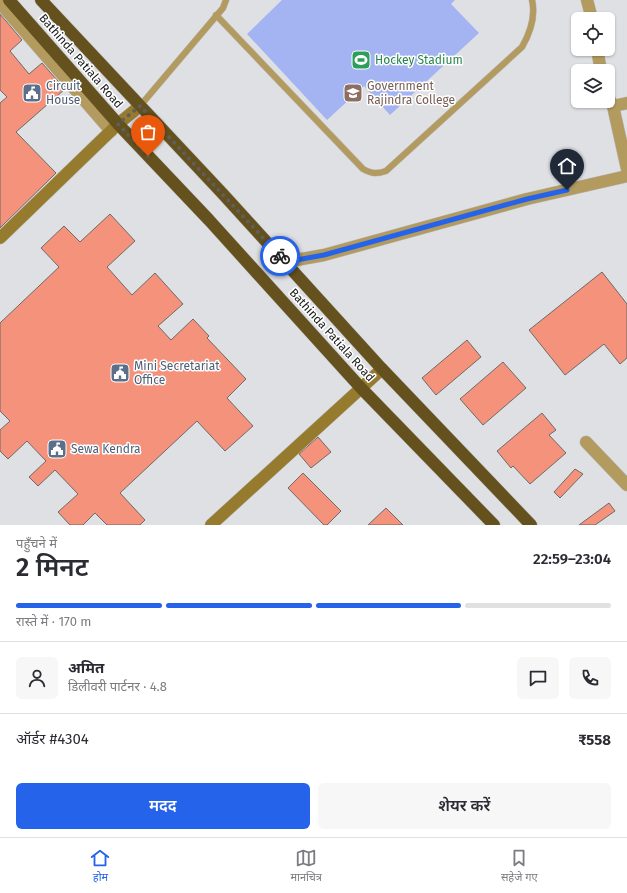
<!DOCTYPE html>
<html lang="hi">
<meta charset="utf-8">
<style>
body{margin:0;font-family:"Fira Sans","Noto Sans Devanagari",sans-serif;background:#f7f7f7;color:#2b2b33;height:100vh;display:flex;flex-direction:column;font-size:15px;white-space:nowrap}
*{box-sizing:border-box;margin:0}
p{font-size:13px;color:#7c7c81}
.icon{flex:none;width:22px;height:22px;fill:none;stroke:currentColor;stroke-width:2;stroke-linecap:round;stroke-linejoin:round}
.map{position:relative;height:525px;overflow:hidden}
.details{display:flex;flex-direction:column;background:#fff;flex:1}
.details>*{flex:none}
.controls{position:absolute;left:571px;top:12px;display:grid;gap:8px}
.controls a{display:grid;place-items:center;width:44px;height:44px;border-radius:6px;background:#fff;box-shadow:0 1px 3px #0004;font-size:20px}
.pin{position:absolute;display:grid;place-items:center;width:34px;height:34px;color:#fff;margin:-41px -17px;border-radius:50% 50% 50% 0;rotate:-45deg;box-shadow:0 0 4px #0007}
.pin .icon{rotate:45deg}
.courier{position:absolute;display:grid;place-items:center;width:40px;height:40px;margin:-20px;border:3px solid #2563eb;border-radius:50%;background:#fff;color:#222;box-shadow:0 1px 5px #0007}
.head em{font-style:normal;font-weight:600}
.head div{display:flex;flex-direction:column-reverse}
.head{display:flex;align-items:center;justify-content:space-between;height:68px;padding:0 16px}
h1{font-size:26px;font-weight:600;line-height:30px}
.bar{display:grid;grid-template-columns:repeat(4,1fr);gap:6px 4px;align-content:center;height:48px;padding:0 16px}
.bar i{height:5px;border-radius:3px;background:#e1e1e2}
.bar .active{background:#2563eb}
.bar p{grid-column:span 4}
.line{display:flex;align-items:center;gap:10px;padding:0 16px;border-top:1px solid #e1e1e2}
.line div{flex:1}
.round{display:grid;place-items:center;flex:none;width:42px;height:42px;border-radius:6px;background:#f7f7f7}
.action{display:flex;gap:8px;margin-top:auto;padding:8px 16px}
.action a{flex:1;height:46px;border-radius:6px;background:#2563eb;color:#fff;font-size:16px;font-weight:600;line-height:46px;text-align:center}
.action a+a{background:#f7f7f7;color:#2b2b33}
.tabs{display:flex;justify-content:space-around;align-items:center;height:56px;border-top:1px solid #e1e1e2;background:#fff;font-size:11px;color:#7c7c81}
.tabs a{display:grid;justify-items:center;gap:2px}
.tabs .active{color:#2563eb}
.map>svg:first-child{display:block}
.green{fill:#a4b3f2}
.building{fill:#f4927b;stroke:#6d6a69}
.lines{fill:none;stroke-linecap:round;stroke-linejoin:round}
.lane-casing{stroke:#bbbcbf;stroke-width:7}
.street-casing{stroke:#bbbcbf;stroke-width:13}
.secondary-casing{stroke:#bbbcbf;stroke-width:13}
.highway-casing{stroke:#bbbcbf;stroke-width:13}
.lane{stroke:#b39b60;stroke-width:6}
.street{stroke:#b39b60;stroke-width:12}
.secondary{stroke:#967a2d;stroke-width:12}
.highway{stroke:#64511d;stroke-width:12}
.done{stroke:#5e5f60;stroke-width:4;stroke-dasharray:0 7.2}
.route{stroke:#2563eb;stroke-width:5}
.labels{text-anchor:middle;stroke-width:3;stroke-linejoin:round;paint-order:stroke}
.leisure-label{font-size:12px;fill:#27864d;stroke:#fff;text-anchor:start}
.street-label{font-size:12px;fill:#19191a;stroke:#fff}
.service-label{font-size:12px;fill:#4e5e75;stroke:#fff;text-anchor:start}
.education-label{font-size:12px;fill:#785e54;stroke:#fff;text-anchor:start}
</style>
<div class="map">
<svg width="627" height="525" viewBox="0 0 627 525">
<rect width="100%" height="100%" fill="#dfe0e3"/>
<path class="green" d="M282,0H455L451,4L479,33L390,115L364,86L327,120L247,34Z"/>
<path class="building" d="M0,14L22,40L10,51L29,74L42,63L65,89L16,132L56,173L0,228V103L7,97L0,90Z
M110,214L135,241L107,267L132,295L155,273L183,304L158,326L171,340L193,319L209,336L207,338L246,379L227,398L253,426L225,451L197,421L120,493L145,520L140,525H107L95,513L83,525H70L58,512L78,494L55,470L38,486L29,477L46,461L27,441L8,459L0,451V430L10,421L0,411V323L59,267L41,248L64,226L80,242Z
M602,272L627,304V358L620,364L604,344L565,375L529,330Z
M467,340L481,357L436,395L422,378Z
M503,362L526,388L483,425L460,399Z
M542,413L556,430L549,435L566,453L530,484L513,466L511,468L497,451Z
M318,437L331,452L311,468L299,454Z
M575,469L583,474L560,498L554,492Z
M303,473L341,511L327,525H324L288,488Z
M609,503L615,511L595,525H579Z
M386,508L403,525H368Z"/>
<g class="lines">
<defs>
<path id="lane" d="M216,15L363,169C372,174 377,174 386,171L522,47C530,33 536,17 532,0
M140,106L223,8L226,0"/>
<path id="street" d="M587,0L592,19
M0,3L111,131
M597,49L601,71
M608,97L613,106L627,169
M613,106L627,103
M285,262L324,255L527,199L627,176
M586,442L627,485"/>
<path id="secondary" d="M0,238L118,124L140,106
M211,525L382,369"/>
<path id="highway" d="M9,0L118,124L209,220L361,388L494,525
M41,0L222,193L382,369L531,525"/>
</defs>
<use href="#lane" class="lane-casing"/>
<use href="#street" class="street-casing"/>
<use href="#secondary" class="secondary-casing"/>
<use href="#highway" class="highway-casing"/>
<use href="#lane" class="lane"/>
<use href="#street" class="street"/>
<use href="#secondary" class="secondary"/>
<use href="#highway" class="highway"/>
</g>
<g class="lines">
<path class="done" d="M148,156L118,124L140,106L280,256"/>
<path class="route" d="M280,256L285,262L324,255L527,199L567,190"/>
</g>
<defs>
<symbol id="stadium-square" viewBox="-11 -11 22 22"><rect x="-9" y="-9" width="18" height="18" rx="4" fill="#2e9e5b" stroke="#fff"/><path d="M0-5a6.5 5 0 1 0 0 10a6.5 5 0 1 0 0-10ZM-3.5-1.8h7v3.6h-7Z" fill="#fff"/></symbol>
<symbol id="civic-square" viewBox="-11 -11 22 22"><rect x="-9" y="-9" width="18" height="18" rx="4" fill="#5c6f8a" stroke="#fff"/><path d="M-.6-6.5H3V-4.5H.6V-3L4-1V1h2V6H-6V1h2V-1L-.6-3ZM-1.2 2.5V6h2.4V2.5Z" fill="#fff"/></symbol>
<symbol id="university-square" viewBox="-11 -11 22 22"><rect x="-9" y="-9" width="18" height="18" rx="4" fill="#8d6e63" stroke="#fff"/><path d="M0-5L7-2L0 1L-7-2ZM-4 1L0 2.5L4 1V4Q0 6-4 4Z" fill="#fff"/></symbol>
</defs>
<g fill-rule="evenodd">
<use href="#stadium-square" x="350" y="49" width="22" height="22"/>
<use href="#civic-square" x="21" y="82" width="22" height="22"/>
<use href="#university-square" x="342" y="82" width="22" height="22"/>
<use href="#civic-square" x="109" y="362" width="22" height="22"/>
<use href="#civic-square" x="46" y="438" width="22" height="22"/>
</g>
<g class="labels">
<g class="leisure-label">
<text x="375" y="64">Hockey Stadium</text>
</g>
<g class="street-label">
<text transform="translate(81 61) rotate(49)" y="4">Bathinda Patiala Road</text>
<text transform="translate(332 335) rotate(48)" y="4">Bathinda Patiala Road</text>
</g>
<g class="service-label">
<text x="46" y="90">Circuit<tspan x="46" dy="14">House</tspan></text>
<text x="134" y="370">Mini Secretariat<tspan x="134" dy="14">Office</tspan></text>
<text x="71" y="453">Sewa Kendra</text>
</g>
<g class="education-label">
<text x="367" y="90">Government<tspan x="367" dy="14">Rajindra College</tspan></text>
</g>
</g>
</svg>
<div class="controls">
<a><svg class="icon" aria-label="locate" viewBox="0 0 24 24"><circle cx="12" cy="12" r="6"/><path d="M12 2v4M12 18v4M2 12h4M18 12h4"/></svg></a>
<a><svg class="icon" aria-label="layers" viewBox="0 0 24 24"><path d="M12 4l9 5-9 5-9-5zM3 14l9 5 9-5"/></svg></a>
</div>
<div class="pin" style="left:148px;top:156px;background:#ea580c"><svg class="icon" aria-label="bag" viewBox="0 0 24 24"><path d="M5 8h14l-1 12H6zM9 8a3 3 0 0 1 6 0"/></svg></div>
<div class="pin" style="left:567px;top:190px;background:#1f2937"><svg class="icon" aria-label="home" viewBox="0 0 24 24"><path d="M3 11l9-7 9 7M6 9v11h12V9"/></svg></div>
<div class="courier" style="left:280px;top:256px"><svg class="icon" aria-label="bike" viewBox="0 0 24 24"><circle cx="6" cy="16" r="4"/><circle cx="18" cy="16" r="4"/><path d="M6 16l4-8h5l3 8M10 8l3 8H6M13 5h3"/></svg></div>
</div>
<section class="details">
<div class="head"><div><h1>2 मिनट</h1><p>पहुँचने में</p></div><em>22:59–23:04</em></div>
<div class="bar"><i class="active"></i><i class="active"></i><i class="active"></i><i></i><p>रास्ते में · 170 m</p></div>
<div class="line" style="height:72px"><a class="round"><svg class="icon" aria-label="person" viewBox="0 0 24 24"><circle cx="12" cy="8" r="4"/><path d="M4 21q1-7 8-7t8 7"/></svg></a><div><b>अमित</b><p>डिलीवरी पार्टनर · 4.8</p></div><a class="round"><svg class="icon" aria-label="chat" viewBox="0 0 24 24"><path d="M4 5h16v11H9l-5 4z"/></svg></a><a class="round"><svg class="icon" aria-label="phone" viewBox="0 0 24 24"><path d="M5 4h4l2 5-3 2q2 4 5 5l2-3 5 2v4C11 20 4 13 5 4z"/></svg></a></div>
<div class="line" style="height:52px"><div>ऑर्डर #4304</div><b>₹558</b></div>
<div class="action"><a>मदद</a><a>शेयर करें</a></div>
</section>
<nav class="tabs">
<a class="active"><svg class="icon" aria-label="home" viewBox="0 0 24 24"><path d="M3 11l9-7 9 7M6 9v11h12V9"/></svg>होम</a>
<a><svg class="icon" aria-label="map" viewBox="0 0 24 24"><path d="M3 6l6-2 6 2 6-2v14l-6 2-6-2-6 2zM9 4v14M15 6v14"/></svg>मानचित्र</a>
<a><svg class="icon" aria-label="saved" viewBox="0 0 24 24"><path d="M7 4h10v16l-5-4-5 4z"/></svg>सहेजे गए</a>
</nav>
